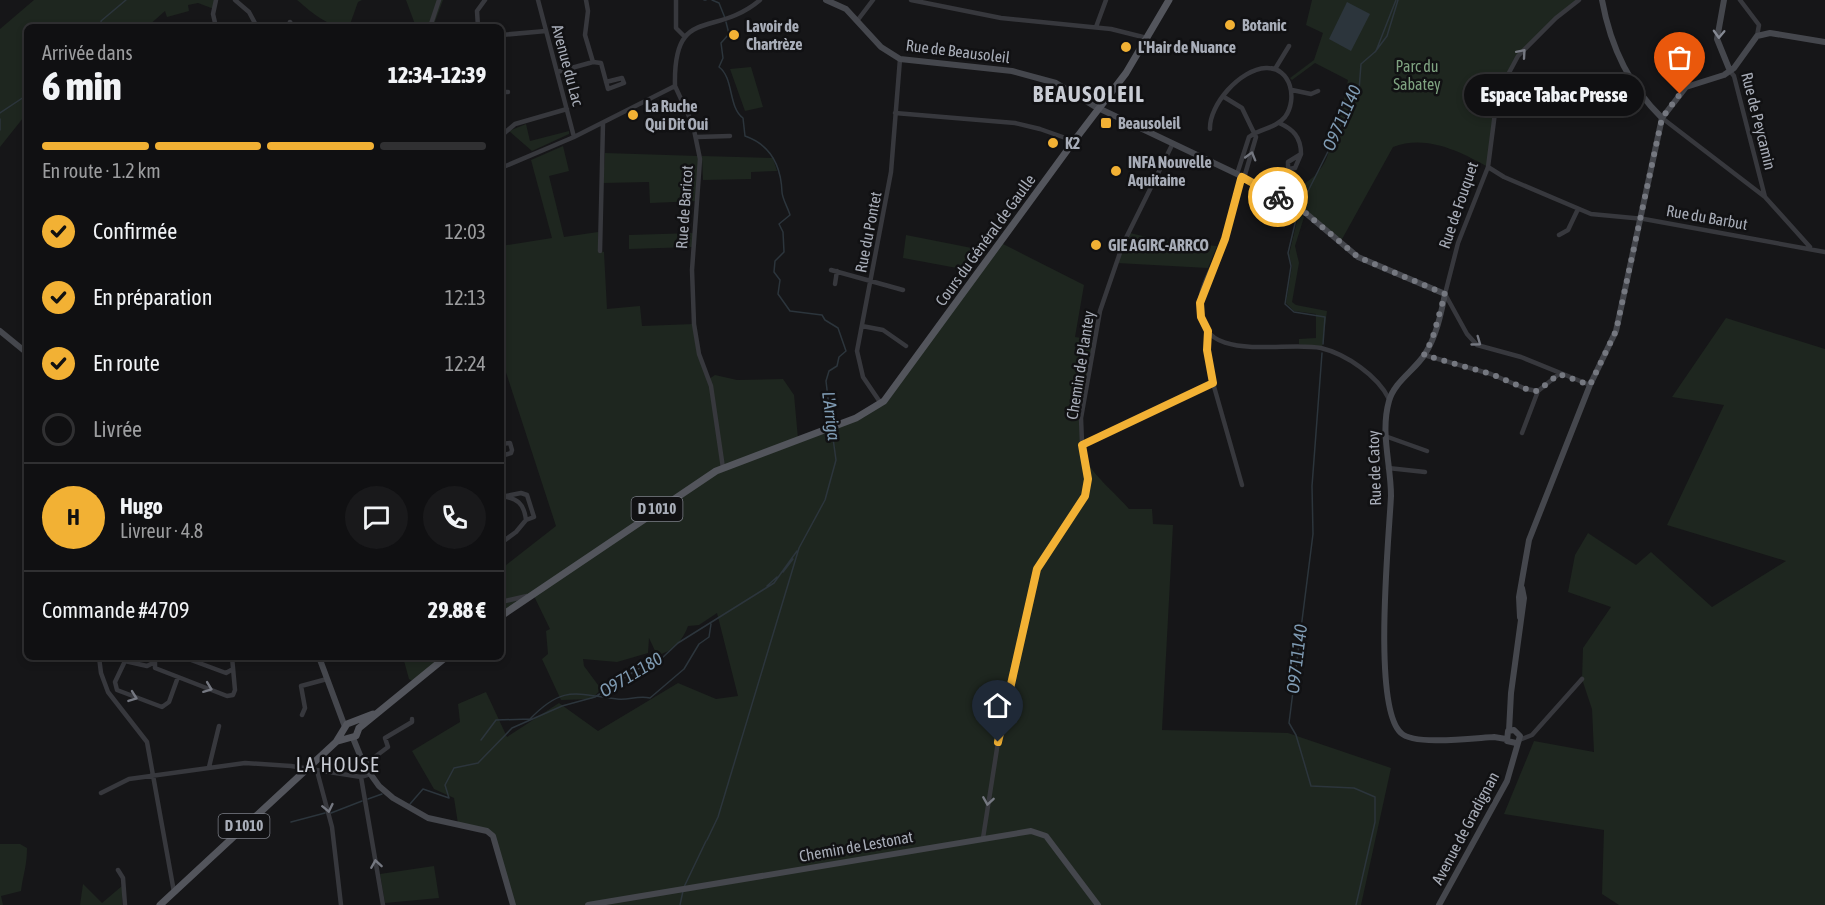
<!DOCTYPE html>
<html lang="fr">
<meta charset="utf-8">
<style>
body{margin:0;font-family:"Asap Condensed",sans-serif;background:#19191b;color:#f1f3f6;height:100vh;display:flex;flex-direction:column;font-size:22px;white-space:nowrap}
*{box-sizing:border-box;margin:0}
p{font-size:20px;color:#9c9d9f}
.icon{flex:none;width:33px;height:33px;fill:none;stroke:currentColor;stroke-width:2;stroke-linecap:round;stroke-linejoin:round}
.map{position:relative;flex:1;overflow:hidden}
.side{position:absolute;left:24px;top:24px;width:480px;height:636px;display:flex;flex-direction:column;background:#101012;border-radius:9px;box-shadow:0 3px 9px #0003,0 0 0 2px #303032}
.side>*{flex:none}
.pin{position:absolute;display:grid;place-items:center;width:51px;height:51px;color:#fff;margin:-62px -26px;border-radius:50% 50% 50% 0;rotate:-45deg;box-shadow:0 0 6px #0007}
.pin .icon{rotate:45deg}
.courier{position:absolute;display:grid;place-items:center;width:60px;height:60px;margin:-30px;border:4px solid #f2b134;border-radius:50%;background:#fff;color:#222;box-shadow:0 2px 8px #0007}
.bubble{position:absolute;height:42px;border-radius:21px;background:#101012;box-shadow:0 3px 9px #0003,0 0 0 2px #303032;font-size:20px;font-weight:800;line-height:42px;text-align:center}
.summary em{font-style:normal;font-weight:800}
.summary div{display:flex;flex-direction:column-reverse}
.summary{display:flex;align-items:center;justify-content:space-between;height:102px;padding:0 18px}
h1{font-size:39px;font-weight:800;line-height:45px}
.bar{display:grid;grid-template-columns:repeat(4,1fr);gap:9px 6px;align-content:center;height:72px;padding:0 18px}
.bar i{height:8px;border-radius:4px;background:#303032}
.bar .current{background:#f2b134}
.bar p{grid-column:span 4}
.line{display:flex;align-items:center;gap:15px;padding:0 18px;border-top:2px solid #303032}
.line div{flex:1}
.round{display:grid;place-items:center;flex:none;width:63px;height:63px;border-radius:32px;background:#19191b}
ol{padding:0 18px;list-style:none}
li{display:flex;align-items:center;gap:18px;height:66px}
li p{margin-inline-start:auto}
li .icon{padding:6px;border-radius:50%;background:#f2b134;color:#111;stroke-width:4}
li:last-child{color:#9c9d9f}
li i{width:33px;height:33px;border:3px solid #303032;border-radius:50%}
.map>svg:first-child{display:block}
.green{fill:#1e261f}
.water{fill:#2c353c}
.lines{fill:none;stroke-linecap:round;stroke-linejoin:round}
.stream{stroke:#2c353c;stroke-width:1.5}
.street{stroke:#37383d;stroke-width:4.5}
.secondary{stroke:#45474d;stroke-width:6}
.primary{stroke:#53555c;stroke-width:7}
.oneway{stroke:#858993}
.oneway2{stroke:#757881}
.done{stroke:#757880;stroke-width:6;stroke-dasharray:0 10.8}
.route{stroke:#f2b134;stroke-width:8}
.poi-dot{fill:#f2b134;stroke:#111113;stroke-width:2}
.labels{text-anchor:middle;stroke-width:5;stroke-linejoin:round;paint-order:stroke}
.shield{fill:#111113;stroke:#7b7e86;stroke-width:1.5}
.shield-label{font-size:15px;font-weight:bold;fill:#a8adb8}
.poi-label{font-size:16px;font-weight:bold;fill:#a8adb8;stroke:#111113;text-anchor:start}
.street-label{font-size:16px;fill:#a8adb8;stroke:#111113}
.park-label{font-size:16px;fill:#7fa381;stroke:#111113}
.water-label{font-size:18px;font-style:italic;fill:#7f9bb3;stroke:#111113}
.quarter-label{font-size:20px;letter-spacing:1.5px;fill:#c9ccd4;stroke:#111113}
.district-label{font-size:22px;font-weight:bold;letter-spacing:1.5px;fill:#c9ccd4;stroke:#111113}
</style>
<div class="map">
<svg width="1825" height="905" viewBox="0 0 1825 905">
<rect width="100%" height="100%" fill="#161618"/>
<path class="green" d="M34,0H216L214,9L198,3L188,5L189,11L167,17L165,11L147,27H27V113L0,147V29Z
M297,0H362L358,2L349,27C327,27 314,14 297,0Z
M406,0H443L433,27H416Z
M1312,0H1579C1543,27 1506,61 1496,107C1491,126 1490,147 1488,167C1460,151 1425,134 1393,147L1341,241L1300,205L1262,185C1288,197 1316,184 1327,157C1331,146 1333,132 1337,121C1342,107 1346,94 1348,80L1315,63L1292,80L1290,78L1314,60L1323,33L1306,25Z
M751,67L763,107L745,111L730,69Z
M526,124L530,141L569,131V134L532,151L509,131Z
M563,146L569,171L549,176L564,237L598,232V250L604,252L607,309L640,306L642,326L694,324L696,342L709,379L715,375L737,380L783,379L794,395L798,439L864,417L888,401L1001,243L1084,285L1075,337L1095,340C1088,374 1070,436 1091,468C1101,482 1117,495 1129,509H1152L1153,524L1173,525L1162,730L1288,733L1391,768L1361,905H513L493,836L458,824L454,798L434,789L412,751L460,722L458,704L486,692L507,737L559,703L598,731L678,683L716,699L738,696L717,613L699,625L688,626C683,640 673,652 657,655L649,638L648,653L617,662L583,659L584,666L601,689L592,699L561,700L542,659L548,654L546,631L550,629L533,594L501,616V569L556,526L501,357V246L552,238L531,160Z
M605,153L698,156V201L650,203L649,182L603,183Z
M702,156L773,158L777,171L751,172V179L703,180Z
M1299,212L1304,217L1295,246L1299,263L1292,302L1296,305L1327,311L1322,348L1299,344V339L1316,338V314L1294,311L1286,303L1292,266L1289,255Z
M694,233L692,247L629,249V235Z
M1130,233L1163,241L1217,246L1208,268L1117,263Z
M906,235L987,251L984,256L971,254L968,270L903,258Z
M1726,318L1825,349V905H1619L1602,894L1604,830L1504,814L1534,741L1594,752L1592,709L1582,679L1583,648L1611,607L1568,592L1575,555L1588,533L1636,565L1651,552L1712,607L1786,561L1667,525L1724,405L1672,397Z
M403,657H446L414,682L409,679Z
M0,844H20L27,848C27,866 23,875 21,891L1,896L3,905H0Z
M434,866L439,898L385,903L380,874Z
M83,884L102,903L122,886V905H80Z"/>
<path class="water" d="M1347,2L1370,14L1351,51L1329,39Z"/>
<g class="lines">
<path class="stream" d="M704,0H706
M712,0L719,3L725,18
M726,22L729,34L721,43L723,58L719,67C734,78 728,107 743,118L745,136C771,145 781,166 782,192C782,198 788,208 790,215L779,224L783,232L784,252L775,261L774,272L780,280L778,294L790,311L822,315L825,320L838,328L846,351L839,357L837,366L829,371L826,381L831,424
M102,27L101,21L126,0
M1375,52L1387,36L1398,0
M0,113L27,95
M0,119V130
M1301,205L1359,90L1361,64L1376,51L1396,0
M1298,211L1288,253L1291,266L1285,304L1294,312L1325,317L1323,344
M1322,353L1312,486L1313,534L1289,723L1296,735L1311,786L1354,788L1375,797V822L1356,905
M783,572L793,559
M767,586L777,577
M481,740L496,720L530,719C563,685 575,694 617,699C628,701 637,695 650,698L684,669L699,644L709,637L711,624
M368,799L382,794
M410,804L423,789L449,798L445,785L454,768L478,763L512,728L562,706L595,697L647,663L660,660L678,643L774,583L797,551
M331,813L362,801
M291,822L325,813
M707,840L718,817L799,548L825,500L836,460L832,431
M684,887L706,841
M680,905L683,891"/>
<path class="street" d="M216,0L213,14L216,27
M235,0L249,12L257,27
M538,0L574,137
M586,0L588,11L585,35L593,62L601,63L608,89L624,83L622,78L606,82
M676,0V28L684,36
M911,0L1001,18L1111,29L1143,37
M1579,0L1556,18L1518,56L1504,82L1496,105L1488,167L1458,243L1445,294L1467,334L1477,345L1521,357L1590,385
M1740,0L1759,25L1757,36
M857,21L873,0
M290,22L293,27
M430,27L439,0
M478,27L477,11L485,0
M1096,27L1106,0
M501,35L546,31
M1275,69L1289,46
M1730,71L1734,76L1765,197
M557,72L593,62
M675,86L693,125L700,159L692,270L694,324L699,354L711,386L723,468
M675,86C673,4 714,39 760,0
M1292,90L1311,94L1318,91
M501,92H508
M1224,97L1242,108L1256,137L1244,178
M895,113L1015,123L1040,129L1074,141
M1662,118L1765,197L1810,247
M1279,123C1293,129 1301,137 1301,154L1288,162V169L1295,168L1301,154
M1210,129C1209,105 1240,69 1266,68C1291,67 1298,99 1285,117C1275,129 1260,128 1249,137L1237,174
M501,136L515,124L567,109
M697,137L730,136
M1488,167L1504,177L1591,214L1644,219L1825,252
M501,168L574,137L675,86
M1242,177C1234,197 1232,219 1225,239C1218,260 1201,281 1200,303C1196,367 1284,340 1321,348C1346,354 1378,376 1389,399
M1559,235L1568,230L1578,209
M600,251L603,123
M831,270L903,290
M835,284L837,271
M862,326L883,330L906,346
M1208,331L1207,350L1213,383L1242,485
M1424,355L1491,374L1526,389L1538,391L1559,374
M880,402L863,377L857,351L891,172L900,59
M1522,433L1538,391
M1385,436L1427,451
M501,444L510,443L512,450L511,453L501,456
M1082,445L1213,383
M1388,468L1425,472
M501,496C517,498 524,503 526,520L516,532L501,543
M506,496L521,493L527,495L534,517L526,520
M501,602L527,596
M99,657L101,673L108,692L147,742L174,892
M155,657V668L227,696L233,695L235,690L232,657
M183,657L226,673L233,669
M153,663L147,666L125,661L115,682L117,690L162,707L169,702L178,677
M302,715L305,708L301,686L327,679
M1519,740L1532,735L1582,679
M364,765L388,747L385,738L412,722V719
M209,767L219,726
M317,771L332,827L341,905
M361,777L383,905
M101,793L129,779L245,763L291,766L361,777L370,774
M983,838L1001,723L1037,569L1085,496L1088,479L1082,443L1081,418L1100,311L1123,244L1173,143
M118,870L123,878L125,905"/>
<path class="secondary" d="M826,0L846,9L881,47L900,59L1012,71L1056,83L1094,106L1237,174L1302,210L1358,257L1445,294C1441,314 1436,337 1425,354C1415,370 1394,382 1389,401C1380,433 1391,464 1391,496C1389,537 1372,707 1401,733C1414,746 1475,738 1494,737L1506,739
M1602,0C1610,44 1629,86 1662,118
M1724,0L1717,39L1730,71
M0,331L27,353
M1520,617L1519,597L1529,540L1590,385L1616,331L1662,118L1686,87L1724,75L1734,68L1757,36L1770,33L1825,42
M319,657L345,727
M1509,731L1511,693L1524,598L1522,588
M353,738L364,765L379,786L393,798L428,818L487,831L493,836L513,905
M588,905L1031,831L1046,836L1098,905
M1439,905L1507,781L1520,736L1514,730L1508,731L1507,741L1516,743"/>
<path class="primary" d="M501,616L716,471L856,418L884,401L1074,141L1126,73L1169,0
M359,728L446,657
M338,741L356,736L359,728
M160,905L336,742L347,724L373,714"/>
</g>
<defs><path id="oneway-chevron" d="M-2-3.5L2.5 0L-2 3.5" fill="none" stroke-width="1.6" stroke-linecap="round" stroke-linejoin="round" transform="scale(1.5)"/></defs>
<use class="oneway" href="#oneway-chevron" transform="translate(1719 34) rotate(92)"/>
<g class="oneway2">
<use href="#oneway-chevron" transform="translate(1522 53) rotate(-49)"/>
<use href="#oneway-chevron" transform="translate(1251 156) rotate(-74)"/>
<use href="#oneway-chevron" transform="translate(1477 342) rotate(36)"/>
<use href="#oneway-chevron" transform="translate(208 688) rotate(21)"/>
<use href="#oneway-chevron" transform="translate(133 697) rotate(20)"/>
<use href="#oneway-chevron" transform="translate(988 801) rotate(99)"/>
<use href="#oneway-chevron" transform="translate(328 808) rotate(78)"/>
<use href="#oneway-chevron" transform="translate(376 864) rotate(-99)"/>
</g>
<g class="lines">
<path class="done" d="M1278,197L1302,210L1358,257L1445,294L1432,340L1424,355L1491,374L1531,391H1538L1559,374L1590,385L1616,331L1662,118L1680,94"/>
<path class="route" d="M998,742L1037,569L1085,496L1088,479L1082,445L1213,383L1207,350L1208,331L1201,317L1200,303L1225,239L1241,179L1242,177L1278,197"/>
</g>
<g class="poi-dot">
<circle cx="1230" cy="25" r="6"/>
<circle cx="734" cy="35" r="6"/>
<circle cx="1126" cy="47" r="6"/>
<circle cx="633" cy="115" r="6"/>
<rect x="1100" y="117" width="12" height="12" rx="3"/>
<circle cx="1053" cy="143" r="6"/>
<circle cx="1116" cy="171" r="6"/>
<circle cx="1096" cy="245" r="6"/>
</g>
<g class="labels">
<g class="shield">
<rect x="631.5" y="497" width="51" height="24" rx="4.5"/>
<rect x="218.5" y="814" width="51" height="24" rx="4.5"/>
</g>
<g class="shield-label">
<text x="657" y="514">D 1010</text>
<text x="244" y="831">D 1010</text>
</g>
<g class="poi-label">
<text x="1242" y="31">Botanic</text>
<text x="746" y="32">Lavoir de<tspan x="746" dy="18">Chartrèze</tspan></text>
<text x="1138" y="53">L'Hair de Nuance</text>
<text x="645" y="112">La Ruche<tspan x="645" dy="18">Qui Dit Oui</tspan></text>
<text x="1118" y="129">Beausoleil</text>
<text x="1065" y="149">K2</text>
<text x="1128" y="168">INFA Nouvelle<tspan x="1128" dy="18">Aquitaine</tspan></text>
<text x="1108" y="251">GIE AGIRC-ARRCO</text>
</g>
<g class="street-label">
<text transform="translate(958 51) rotate(7)" y="6">Rue de Beausoleil</text>
<text transform="translate(568 65) rotate(75)" y="6">Avenue du Lac</text>
<text transform="translate(1759 121) rotate(76)" y="6">Rue de Peycamin</text>
<text transform="translate(1458 205) rotate(-71)" y="6">Rue de Fouquet</text>
<text transform="translate(684 207) rotate(-86)" y="6">Rue de Baricot</text>
<text transform="translate(1707 217) rotate(10)" y="6">Rue du Barbut</text>
<text transform="translate(868 232) rotate(-79)" y="6">Rue du Pontet</text>
<text transform="translate(985 240) rotate(-54)" y="6">Cours du Général de Gaulle</text>
<text transform="translate(1080 365) rotate(-81)" y="6">Chemin de Plantey</text>
<text transform="translate(1374 468) rotate(-92)" y="6">Rue de Catoy</text>
<text transform="translate(1465 828) rotate(-62)" y="6">Avenue de Gradignan</text>
<text transform="translate(856 846) rotate(-10)" y="6">Chemin de Lestonat</text>
</g>
<g class="park-label">
<text x="1417" y="72">Parc du<tspan x="1417" dy="18">Sabatey</tspan></text>
</g>
<g class="water-label">
<text transform="translate(1342 118) rotate(-66)" y="6">O9711140</text>
<text transform="translate(831 416) rotate(83)" y="6">L'Arriga</text>
<text transform="translate(1297 659) rotate(-83)" y="6">O9711140</text>
<text transform="translate(631 675) rotate(-31)" y="6">O9711180</text>
</g>
<g class="quarter-label">
<text x="338" y="772">LA HOUSE</text>
</g>
<g class="district-label">
<text x="1089" y="102">BEAUSOLEIL</text>
</g>
</g>
</svg>
<div class="pin" style="left:1680px;top:94px;background:#ea580c"><svg class="icon" aria-label="bag" viewBox="0 0 24 24"><path d="M5 8h14l-1 12H6zM9 8a3 3 0 0 1 6 0"/></svg></div>
<div class="pin" style="left:998px;top:742px;background:#1f2937"><svg class="icon" aria-label="home" viewBox="0 0 24 24"><path d="M3 11l9-7 9 7M6 9v11h12V9"/></svg></div>
<div class="courier" style="left:1278px;top:197px"><svg class="icon" aria-label="bike" viewBox="0 0 24 24"><circle cx="6" cy="16" r="4"/><circle cx="18" cy="16" r="4"/><path d="M6 16l4-8h5l3 8M10 8l3 8H6M13 5h3"/></svg></div>
<div class="bubble" style="left:1464px;top:74px;width:180px">Espace Tabac Presse</div>
<section class="side">
<div class="summary"><div><h1>6 min</h1><p>Arrivée dans</p></div><em>12:34–12:39</em></div>
<div class="bar"><i class="current"></i><i class="current"></i><i class="current"></i><i></i><p>En route · 1.2 km</p></div>
<ol>
<li><svg class="icon" aria-label="check" viewBox="0 0 24 24"><path d="M5 12l5 5 9-10"/></svg>Confirmée<p>12:03</p></li>
<li><svg class="icon" aria-label="check" viewBox="0 0 24 24"><path d="M5 12l5 5 9-10"/></svg>En préparation<p>12:13</p></li>
<li><svg class="icon" aria-label="check" viewBox="0 0 24 24"><path d="M5 12l5 5 9-10"/></svg>En route<p>12:24</p></li>
<li><i></i>Livrée</li>
</ol>
<div class="line" style="height:108px"><b class="round" style="background:#f2b134;color:#111">H</b><div><b>Hugo</b><p>Livreur · 4.8</p></div><a class="round"><svg class="icon" aria-label="chat" viewBox="0 0 24 24"><path d="M4 5h16v11H9l-5 4z"/></svg></a><a class="round"><svg class="icon" aria-label="phone" viewBox="0 0 24 24"><path d="M5 4h4l2 5-3 2q2 4 5 5l2-3 5 2v4C11 20 4 13 5 4z"/></svg></a></div>
<div class="line" style="height:78px"><div>Commande #4709</div><b>29.88 €</b></div>
</section>
</div>
